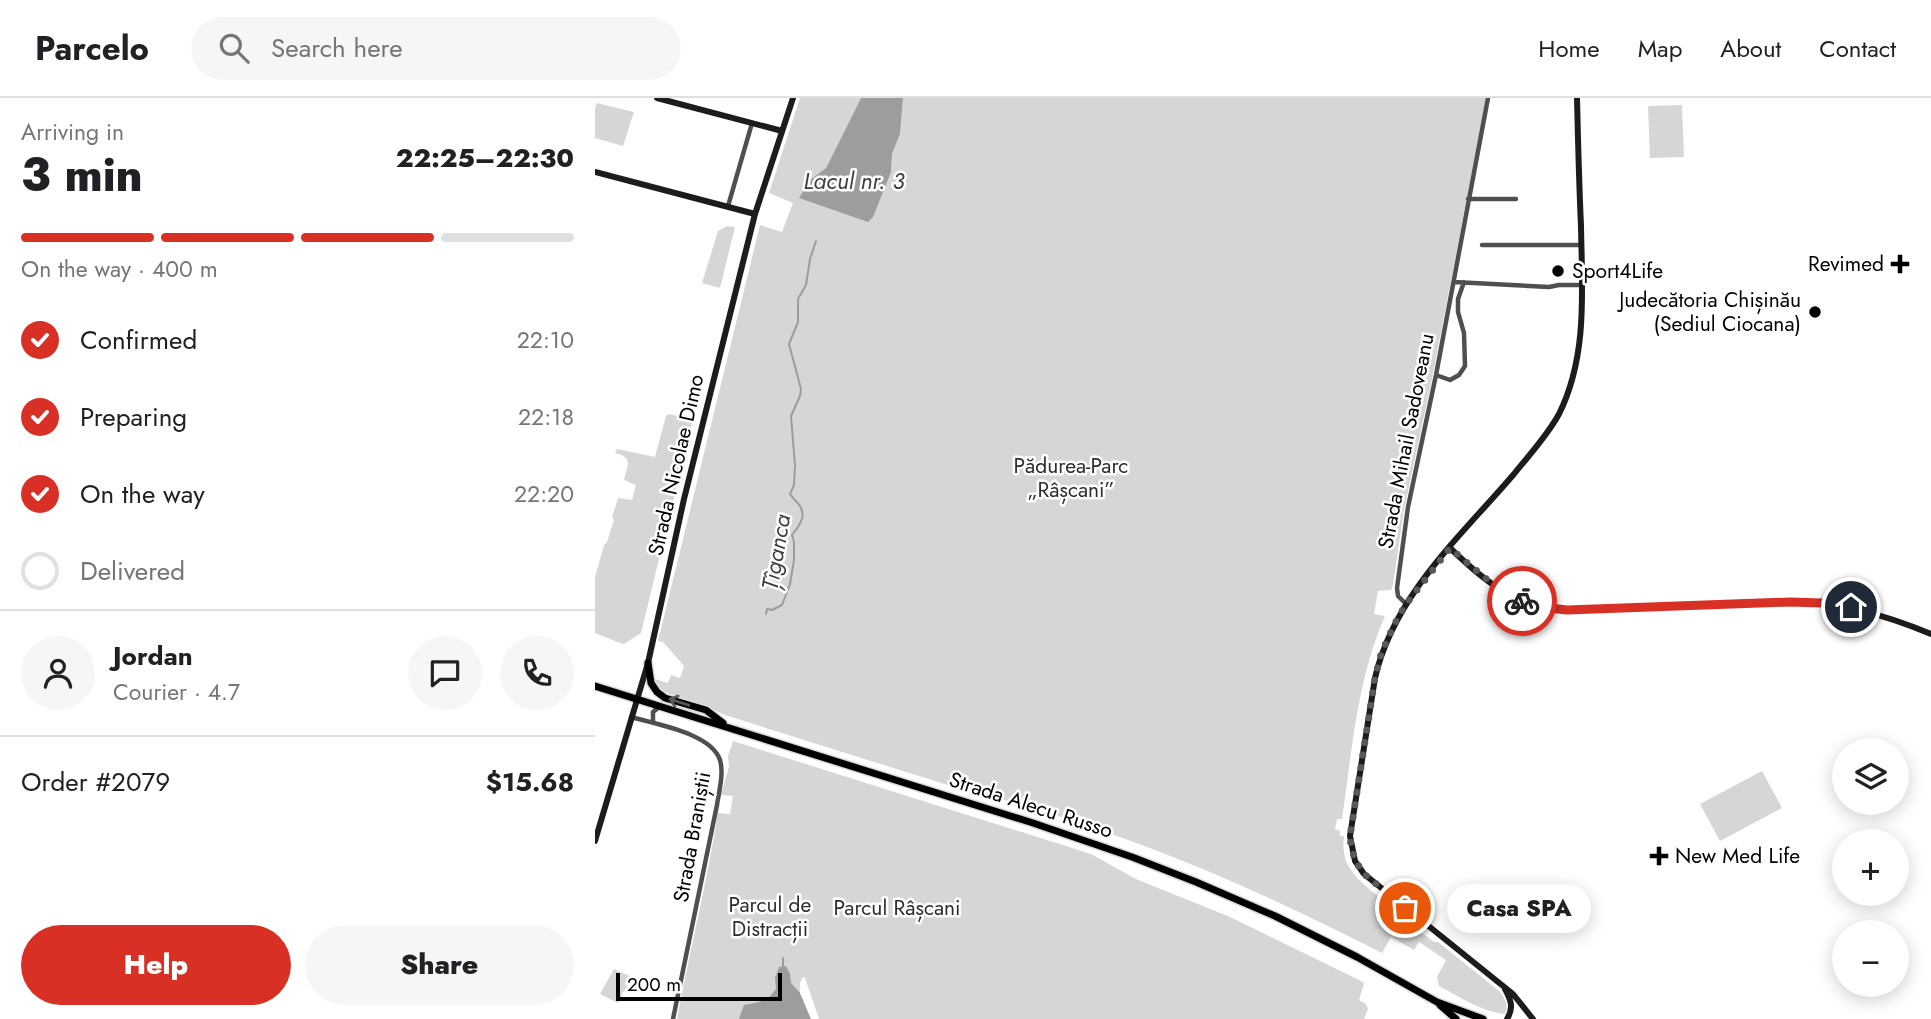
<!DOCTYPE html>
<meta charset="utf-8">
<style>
body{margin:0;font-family:Jost,sans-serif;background:#f6f6f6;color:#202124;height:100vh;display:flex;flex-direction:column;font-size:26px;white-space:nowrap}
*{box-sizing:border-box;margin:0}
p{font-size:23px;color:#757577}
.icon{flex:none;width:38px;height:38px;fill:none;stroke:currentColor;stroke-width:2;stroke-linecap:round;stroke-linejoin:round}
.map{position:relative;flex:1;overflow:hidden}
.side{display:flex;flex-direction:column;background:#fff;width:595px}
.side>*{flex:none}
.tools{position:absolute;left:1237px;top:640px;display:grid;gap:14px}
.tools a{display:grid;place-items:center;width:77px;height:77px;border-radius:50%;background:#fff;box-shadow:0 4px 18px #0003;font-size:35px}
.scale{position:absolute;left:21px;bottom:18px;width:166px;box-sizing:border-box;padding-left:7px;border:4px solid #000;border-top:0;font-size:19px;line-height:24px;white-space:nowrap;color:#000;-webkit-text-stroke:5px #fff;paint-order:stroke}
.pin{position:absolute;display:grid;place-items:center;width:60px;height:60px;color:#fff;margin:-30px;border:4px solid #fff;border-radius:50%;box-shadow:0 2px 7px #0007}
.courier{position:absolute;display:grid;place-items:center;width:70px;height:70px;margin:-35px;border:5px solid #d93025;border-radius:50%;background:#fff;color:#222;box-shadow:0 2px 9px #0007}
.bubble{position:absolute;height:49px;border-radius:24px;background:#fff;box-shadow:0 4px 18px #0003;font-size:23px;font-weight:800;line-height:49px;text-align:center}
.summary em{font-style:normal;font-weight:800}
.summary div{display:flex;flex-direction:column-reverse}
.summary{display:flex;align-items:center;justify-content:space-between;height:119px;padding:0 21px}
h1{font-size:46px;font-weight:800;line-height:52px}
.bar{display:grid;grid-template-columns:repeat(4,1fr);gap:10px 7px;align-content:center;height:84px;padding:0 21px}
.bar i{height:9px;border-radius:5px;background:#e0e0e0}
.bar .active{background:#d93025}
.bar p{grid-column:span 4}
.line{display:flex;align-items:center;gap:18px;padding:0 21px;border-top:2px solid #e0e0e0}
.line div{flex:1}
.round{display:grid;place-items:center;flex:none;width:74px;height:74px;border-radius:37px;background:#f6f6f6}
ol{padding:0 21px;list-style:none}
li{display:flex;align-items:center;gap:21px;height:77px}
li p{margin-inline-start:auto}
li .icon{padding:7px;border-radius:50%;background:#d93025;color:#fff;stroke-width:4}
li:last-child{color:#757577}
li i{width:38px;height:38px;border:4px solid #e0e0e0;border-radius:50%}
.cta{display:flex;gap:14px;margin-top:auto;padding:14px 21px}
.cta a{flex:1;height:80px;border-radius:42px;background:#d93025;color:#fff;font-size:28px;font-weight:800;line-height:80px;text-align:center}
.cta a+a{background:#f6f6f6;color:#202124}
header{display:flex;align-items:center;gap:42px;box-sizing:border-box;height:98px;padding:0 35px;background:#fff;border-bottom:2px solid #e0e0e0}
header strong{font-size:33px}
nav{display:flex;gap:38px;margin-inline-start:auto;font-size:24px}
.search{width:490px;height:63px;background:#f6f6f6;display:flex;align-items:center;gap:18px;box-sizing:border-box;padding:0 24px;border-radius:38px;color:#757577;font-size:26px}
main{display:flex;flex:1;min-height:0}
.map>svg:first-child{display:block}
.green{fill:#d6d6d6}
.water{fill:#9d9d9d}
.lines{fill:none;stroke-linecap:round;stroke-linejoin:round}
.stream{stroke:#9d9d9d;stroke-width:2}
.primary-casing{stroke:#dbdbdb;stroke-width:10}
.street{stroke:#4f4f4f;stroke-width:4.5}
.secondary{stroke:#1c1c1c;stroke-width:6}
.primary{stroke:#000;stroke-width:7}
.oneway{stroke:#595959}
.done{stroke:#595959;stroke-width:7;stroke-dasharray:0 12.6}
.route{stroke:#d93025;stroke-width:9}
.poi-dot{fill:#000;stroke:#fff;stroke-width:2.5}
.labels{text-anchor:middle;stroke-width:5;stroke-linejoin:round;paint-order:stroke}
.poi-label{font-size:21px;fill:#000;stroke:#fff;text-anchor:end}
.street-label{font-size:21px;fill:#000;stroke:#fff}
.park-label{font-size:21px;fill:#2d2d2d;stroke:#fff}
.water-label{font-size:23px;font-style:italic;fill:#3e3e3e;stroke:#fff}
</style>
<header>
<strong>Parcelo</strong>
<div class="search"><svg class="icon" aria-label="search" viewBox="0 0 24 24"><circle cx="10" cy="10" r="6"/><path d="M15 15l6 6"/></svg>Search here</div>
<nav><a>Home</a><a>Map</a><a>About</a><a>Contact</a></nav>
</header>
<main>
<section class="side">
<div class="summary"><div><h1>3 min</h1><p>Arriving in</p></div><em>22:25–22:30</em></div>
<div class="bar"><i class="active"></i><i class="active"></i><i class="active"></i><i></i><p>On the way · 400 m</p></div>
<ol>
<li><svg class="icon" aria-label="check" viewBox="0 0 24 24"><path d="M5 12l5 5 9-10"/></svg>Confirmed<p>22:10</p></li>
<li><svg class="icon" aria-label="check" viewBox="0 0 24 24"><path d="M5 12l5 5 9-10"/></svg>Preparing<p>22:18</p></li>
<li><svg class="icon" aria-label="check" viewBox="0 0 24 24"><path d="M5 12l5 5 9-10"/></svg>On the way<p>22:20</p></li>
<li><i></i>Delivered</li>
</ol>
<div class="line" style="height:126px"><a class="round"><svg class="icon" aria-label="person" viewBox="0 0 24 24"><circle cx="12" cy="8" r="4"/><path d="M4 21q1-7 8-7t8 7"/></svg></a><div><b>Jordan</b><p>Courier · 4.7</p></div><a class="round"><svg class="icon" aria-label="chat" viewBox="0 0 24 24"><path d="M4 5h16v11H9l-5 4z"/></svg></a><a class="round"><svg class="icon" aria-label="phone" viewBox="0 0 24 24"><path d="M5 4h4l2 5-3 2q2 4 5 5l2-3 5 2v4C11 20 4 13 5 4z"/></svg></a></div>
<div class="line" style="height:91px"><div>Order #2079</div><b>$15.68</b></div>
<div class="cta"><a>Help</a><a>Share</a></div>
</section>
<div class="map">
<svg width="1336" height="921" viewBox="0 0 1336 921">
<rect width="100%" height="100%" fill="#fff"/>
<path class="green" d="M205,0H266L231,70L215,82L205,99L296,74L297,56L305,36L308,0H891L837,281L809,412L798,487L796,492L783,493L779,516L790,518C762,582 757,653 747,721H742L740,731L745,733V738H749C748,747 748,756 752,765C760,785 800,810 818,824L819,829L839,844H843L904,893C910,900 914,907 910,916C887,914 865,899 844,888L842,879L851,862L824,844L819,852L796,839L787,855C689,805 589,759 484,725C456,716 426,702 397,701L130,617L108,607L66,593L59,584L60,581L73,585L76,577L85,580L89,568L68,544L63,543L165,127L187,134L198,105L174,95Z
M2,5L39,14L28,48L0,40V10Z
M1087,7L1089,59L1055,60L1053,8Z
M132,128L140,129L125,190L107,185L123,133Z
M74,316L96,321L97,325L46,535L29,546L25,545L0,535V479L9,447L12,444L19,422L17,419L23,400L37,402L41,387L29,382L33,366L32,361L27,357L20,355L22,351L60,359L71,318Z
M138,643L496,756L541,781L635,819L768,884L769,886L764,902L771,906L773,911L769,921H224L210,880L208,879L205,885V895L148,921H82C95,852 112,784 123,715L135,716L138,698L126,697L134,669L133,658Z
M1167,673L1187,710L1125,743L1105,706Z
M19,871L37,879L23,905L5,896Z"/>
<path class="water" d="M266,0H308L305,36L297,56L296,74L278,119L273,124L204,100L215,82L231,70Z
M191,868L195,876L196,885L205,895L216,921H144L149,907C164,904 172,904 181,891L180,880L184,869Z"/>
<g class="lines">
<path class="stream" d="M171,516L172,511L177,512L187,507L195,486L199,462V444L197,437C203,429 211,420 206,410C204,405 198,401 195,396L199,387L200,368L196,318L205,298L206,291L194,246L203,224V201L211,187L215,161L221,143
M188,860V870"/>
<defs>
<path id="primary" d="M53,565L56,585L62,594L70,600L111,612L128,625
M0,588L438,725L537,759L601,784L680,818L762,859L842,904L888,921
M845,907L861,921"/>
</defs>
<use href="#primary" class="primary-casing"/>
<path class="street" d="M873,101H921
M133,108L157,25
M887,147H986
M859,184L954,189L964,187H987
M841,277L855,282L864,277L870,268L869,235L863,214V201L869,184
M811,506L803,498L802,490L813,409L841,277L893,0
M36,619C60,626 116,635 125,662C129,676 124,693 122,707L78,921
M58,625V614L64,609"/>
<path class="secondary" d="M62,0L187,33
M0,74L160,116
M855,450C897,490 926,513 986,512L1195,504C1247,505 1288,516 1336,536
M0,743L53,565L89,401L160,116L198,0
M910,891C916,902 919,910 912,921
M938,921L918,896L769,776L760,763L755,738L780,580C799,497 866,438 919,376C935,356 952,338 964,316C993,258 987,191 986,128C984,85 983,43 982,0"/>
<use href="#primary" class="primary"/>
</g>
<defs><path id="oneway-shaft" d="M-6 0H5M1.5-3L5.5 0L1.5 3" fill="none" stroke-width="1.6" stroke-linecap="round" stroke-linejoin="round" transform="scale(1.75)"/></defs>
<use class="oneway" href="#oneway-shaft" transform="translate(84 604) rotate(-162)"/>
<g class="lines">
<path class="done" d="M810,810L769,776C760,764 756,753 755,738L780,580L786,556L799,527L811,506L855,450L903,491L927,503"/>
<path class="route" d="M927,503L946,509L972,512L1195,504L1227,505L1256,509"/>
</g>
<g class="poi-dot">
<path d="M1301.5 155.5h7v7h7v7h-7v7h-7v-7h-7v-7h7z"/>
<circle cx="963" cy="173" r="7"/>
<circle cx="1220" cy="214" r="7"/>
<path d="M1060.5 747.5h7v7h7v7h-7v7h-7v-7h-7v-7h7z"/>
</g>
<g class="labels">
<g class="poi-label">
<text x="1289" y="173">Revimed</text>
<text x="977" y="180" text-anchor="start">Sport4Life</text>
<text x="1206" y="209">Judecătoria Chișinău<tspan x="1206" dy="24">(Sediul Ciocana)</tspan></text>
<text x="1080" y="765" text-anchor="start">New Med Life</text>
</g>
<g class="street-label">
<text transform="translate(811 343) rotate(-79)" y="7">Strada Mihail Sadoveanu</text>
<text transform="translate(81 367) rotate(-77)" y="7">Strada Nicolae Dimo</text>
<text transform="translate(436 707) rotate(18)" y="7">Strada Alecu Russo</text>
<text transform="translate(97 739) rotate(-80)" y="7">Strada Braniștii</text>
</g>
<g class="park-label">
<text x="476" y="375">Pădurea-Parc<tspan x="476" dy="24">„Râșcani”</tspan></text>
<text x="175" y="814">Parcul de<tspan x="175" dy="24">Distracții</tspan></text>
<text x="302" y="817">Parcul Râșcani</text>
</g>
<g class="water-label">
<text x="259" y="91">Lacul nr. 3</text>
<text transform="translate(181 454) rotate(-80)" y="8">Țîganca</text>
</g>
</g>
</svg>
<div class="tools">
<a><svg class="icon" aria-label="layers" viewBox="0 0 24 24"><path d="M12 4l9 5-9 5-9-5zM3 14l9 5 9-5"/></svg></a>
<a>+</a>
<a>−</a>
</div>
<div class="scale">200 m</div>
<div class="pin" style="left:810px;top:810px;background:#ea580c"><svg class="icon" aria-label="bag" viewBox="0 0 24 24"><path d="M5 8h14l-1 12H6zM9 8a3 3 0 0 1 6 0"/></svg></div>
<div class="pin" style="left:1256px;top:509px;background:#1f2937"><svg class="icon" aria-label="home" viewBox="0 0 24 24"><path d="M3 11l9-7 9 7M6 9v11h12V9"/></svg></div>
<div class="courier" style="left:927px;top:503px"><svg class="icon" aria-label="bike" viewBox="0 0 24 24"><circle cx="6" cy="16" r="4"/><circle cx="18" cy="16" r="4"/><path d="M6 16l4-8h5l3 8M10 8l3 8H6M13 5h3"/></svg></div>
<div class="bubble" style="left:852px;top:786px;width:144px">Casa SPA</div>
</div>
</main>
